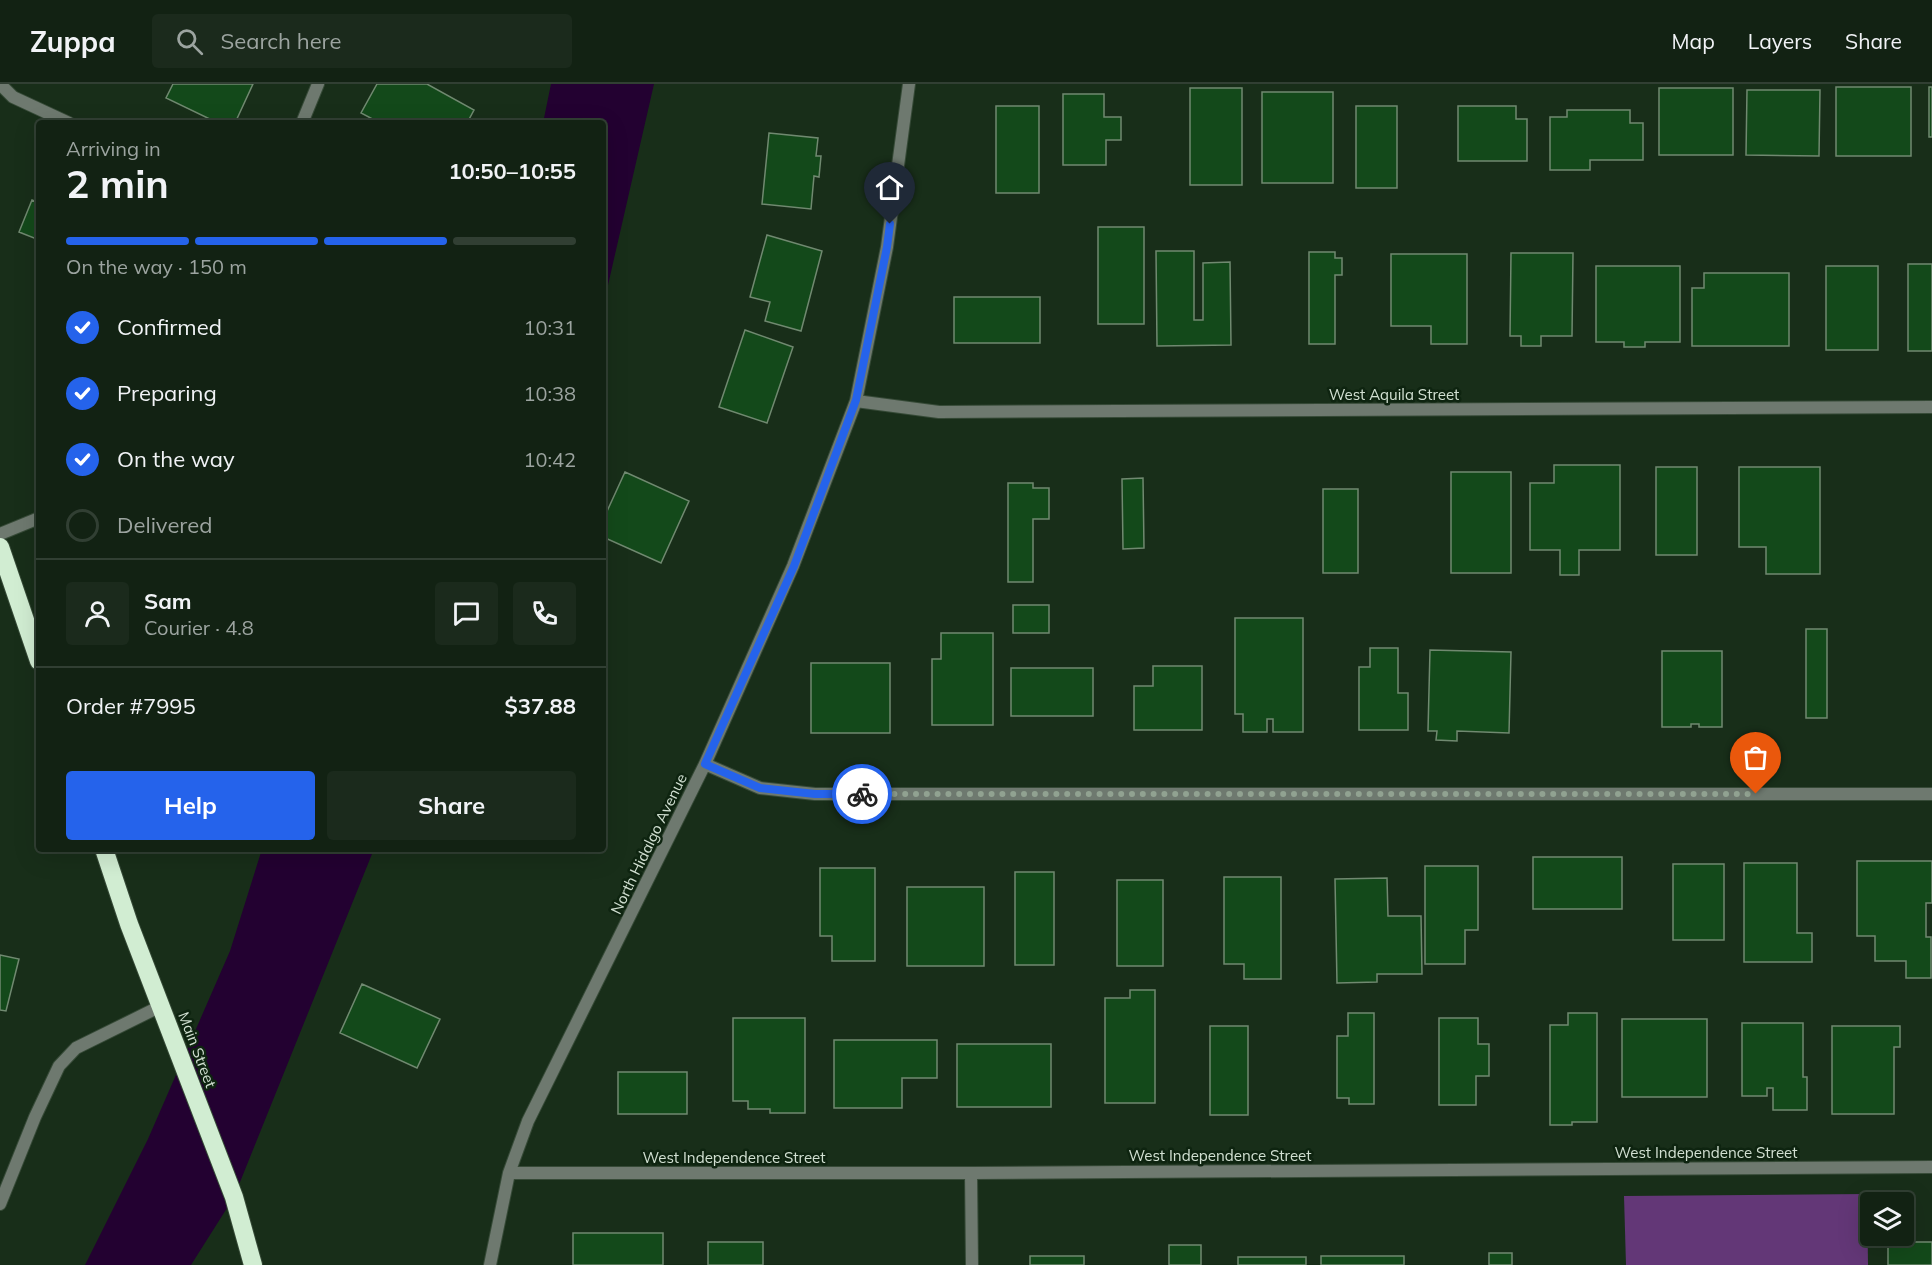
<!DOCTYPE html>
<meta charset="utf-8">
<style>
body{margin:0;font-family:Mulish,sans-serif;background:#1b2a1c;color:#f1f3f6;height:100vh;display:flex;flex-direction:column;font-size:22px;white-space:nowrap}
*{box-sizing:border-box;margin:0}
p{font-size:20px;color:#9ca4a0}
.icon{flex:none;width:33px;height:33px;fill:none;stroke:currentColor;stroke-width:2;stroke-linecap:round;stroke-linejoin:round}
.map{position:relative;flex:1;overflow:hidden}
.sheet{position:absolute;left:36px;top:36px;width:570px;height:732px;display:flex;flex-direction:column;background:#122213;border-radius:6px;box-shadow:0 6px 24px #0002,0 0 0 2px #313f33}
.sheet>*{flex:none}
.tools{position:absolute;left:1860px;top:1108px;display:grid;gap:12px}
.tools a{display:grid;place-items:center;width:54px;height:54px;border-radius:6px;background:#122213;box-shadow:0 6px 24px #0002,0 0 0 2px #313f33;font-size:30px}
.pin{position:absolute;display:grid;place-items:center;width:51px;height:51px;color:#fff;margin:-62px -26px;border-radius:50% 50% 50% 0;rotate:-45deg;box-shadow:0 0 6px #0007}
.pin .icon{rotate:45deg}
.courier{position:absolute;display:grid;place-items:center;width:60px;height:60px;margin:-30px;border:4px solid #2563eb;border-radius:50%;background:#fff;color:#222;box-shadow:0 2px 8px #0007}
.headline em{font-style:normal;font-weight:700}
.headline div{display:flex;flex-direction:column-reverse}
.headline{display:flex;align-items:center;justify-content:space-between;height:102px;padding:0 30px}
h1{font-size:39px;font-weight:700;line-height:45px}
.bar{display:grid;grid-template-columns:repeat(4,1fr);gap:9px 6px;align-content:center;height:72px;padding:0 30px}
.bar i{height:8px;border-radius:4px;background:#313f33}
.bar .selected{background:#2563eb}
.bar p{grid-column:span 4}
.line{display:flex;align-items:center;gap:15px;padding:0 30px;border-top:2px solid #313f33}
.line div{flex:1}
.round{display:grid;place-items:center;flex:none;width:63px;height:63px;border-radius:6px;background:#1b2a1c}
ol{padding:0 30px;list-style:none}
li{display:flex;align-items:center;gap:18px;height:66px}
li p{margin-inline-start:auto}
li .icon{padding:6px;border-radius:50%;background:#2563eb;color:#fff;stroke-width:4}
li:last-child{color:#9ca4a0}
li i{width:33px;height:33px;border:3px solid #313f33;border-radius:50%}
.button{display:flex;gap:12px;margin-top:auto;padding:12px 30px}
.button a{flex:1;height:69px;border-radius:6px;background:#2563eb;color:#fff;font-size:24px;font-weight:700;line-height:69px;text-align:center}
.button a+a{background:#1b2a1c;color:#f1f3f6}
header{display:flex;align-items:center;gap:36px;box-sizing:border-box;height:84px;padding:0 30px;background:#122213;border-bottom:2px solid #313f33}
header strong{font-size:28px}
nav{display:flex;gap:33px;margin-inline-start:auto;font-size:21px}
.search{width:420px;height:54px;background:#1b2a1c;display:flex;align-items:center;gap:15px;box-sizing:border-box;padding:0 21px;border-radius:6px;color:#9ca4a0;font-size:22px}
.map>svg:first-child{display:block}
.green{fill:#633777}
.water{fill:#230131}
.building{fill:#13491a;stroke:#708970;stroke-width:1.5}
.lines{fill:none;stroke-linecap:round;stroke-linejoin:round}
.street-casing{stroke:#364a37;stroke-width:14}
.highway-casing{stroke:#364a37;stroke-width:20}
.street{stroke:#6e796f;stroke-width:12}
.highway{stroke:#d1edd2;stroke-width:18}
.done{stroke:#91a291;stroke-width:6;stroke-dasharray:0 10.8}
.route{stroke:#2563eb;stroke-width:8}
.labels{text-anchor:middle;stroke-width:5;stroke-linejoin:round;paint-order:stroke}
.street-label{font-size:15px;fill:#d2e0d2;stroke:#0e2410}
</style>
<header>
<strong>Zuppa</strong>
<div class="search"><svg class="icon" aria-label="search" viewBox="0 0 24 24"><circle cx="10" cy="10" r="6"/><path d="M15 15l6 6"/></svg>Search here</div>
<nav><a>Map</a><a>Layers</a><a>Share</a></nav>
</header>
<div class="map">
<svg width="1932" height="1181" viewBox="0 0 1932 1181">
<rect width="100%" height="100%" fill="#182e19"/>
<path class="green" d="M1867,1110L1868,1181H1626L1624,1112Z"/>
<path class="water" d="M551,0H654L603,223V39H543Z
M262,765H374L234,1113L191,1181H85L148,1055L230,867Z"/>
<path class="building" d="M173,0H253L235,39H218L166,14Z
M377,0H427L474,26L467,39H380L361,29Z
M1836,3H1911V72H1836Z
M1929,3H1932V53H1929Z
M1190,4H1242V101H1190Z
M1659,4H1733V71H1659Z
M1747,6H1820L1819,72L1746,71Z
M1262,8H1333V99H1262Z
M1063,10H1104V33H1121V56H1106V81H1063Z
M996,22H1039V109H996Z
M1356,22H1397V104H1356Z
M1458,22H1516V35H1527V77H1458Z
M1567,26H1630V39H1643V76H1590V86H1550V33H1567Z
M769,49L818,54L816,72H821L819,93L814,92L811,125L762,120Z
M32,116L39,119V156L19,148Z
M1098,143H1144V240H1098Z
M767,151L822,167L801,247L765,237L770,218L750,213Z
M1156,167H1194V236H1203V179L1230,178L1231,261L1157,262Z
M1309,168H1335V174H1342V191H1335V260H1309Z
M1511,169H1573L1572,252H1541V262H1521V252H1510Z
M1391,170H1467V260H1431V242H1391Z
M1908,180H1932V267H1908Z
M1596,182H1680V258H1645V263H1624V258H1596Z
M1826,182H1878V266H1826Z
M1704,189H1789V262H1692V204H1704Z
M954,213H1040V259H954Z
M745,246L793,263L767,339L719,323Z
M1554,381H1620V466H1579V491H1560V466H1530V399H1554Z
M1656,383H1697V471H1656Z
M1739,383H1820V490H1766V463H1739Z
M625,388L689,417L661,479L603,453V436Z
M1451,388H1511V489H1451Z
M1143,394L1144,464L1123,465L1122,395Z
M1008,399H1033V404H1049V435H1033V498H1008Z
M1323,405H1358V489H1323Z
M1013,521H1049V549H1013Z
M1235,534H1303V648H1273V635H1267V648H1243V630H1235Z
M1806,545H1827V634H1806Z
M941,549H993V641H932V575H941Z
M1370,564H1398V609H1408V646H1359V583H1370Z
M1430,566L1511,568L1509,649L1457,647V657L1436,656L1437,647H1428Z
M1662,567H1722V643H1699V640H1691V643H1662Z
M811,579H890V649H811Z
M1153,582H1202V646H1134V602H1153Z
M1011,584H1093V632H1011Z
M1533,773H1622V825H1533Z
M1857,777H1932V819H1926V853H1931V894H1906V877H1875V852H1857Z
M1744,779H1797V849H1812V878H1744Z
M1673,780H1724V856H1673Z
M1425,782H1478V846H1465V880H1425Z
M820,784H875V877H832V852H820Z
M1015,788H1054V881H1015Z
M1224,793H1281V895H1244V880H1224Z
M1387,794L1388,832H1421L1422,890H1377V898L1337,899L1335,795Z
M1117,796H1163V882H1117Z
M907,803H984V882H907Z
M0,871L19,875L6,927L0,926Z
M362,900L440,935L417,984L340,949Z
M1130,906H1155V1019H1105V914H1130Z
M1348,929H1374V1020H1349V1014H1337V952H1348Z
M1568,929H1597V1038H1572V1041H1550V941H1568Z
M733,934H805V1029H770V1025H748V1017H733Z
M1439,934H1478V960H1489V992H1476V1021H1439Z
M1622,935H1707V1013H1622Z
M1742,939H1803V993H1807V1026H1773V1004H1767V1012H1742Z
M1210,942H1248V1031H1210Z
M1832,942H1900V963H1894V1030H1832Z
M834,956H937V994H902V1024H834Z
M957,960H1051V1023H957Z
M618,988H687V1030H618Z
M573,1149H663V1181H573Z
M708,1158H763V1181H708Z
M1888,1158H1932V1181H1888Z
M1169,1161H1201V1181H1169Z
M1489,1169H1512V1181H1489Z
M1030,1172H1084V1181H1030Z
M1321,1172H1404V1181H1321Z
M1238,1173H1306V1181H1238Z"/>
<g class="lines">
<defs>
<path id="street" d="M0,0L13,13L69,39
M302,39L318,0
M856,317L939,328L1932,323
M0,450L39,434
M705,680L760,704L815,710H1932
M509,1089H971L1932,1083
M971,1089L972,1181
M0,1120L35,1033L59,982L76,964L161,922
M490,1181L509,1089L528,1037L705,680L793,482L856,317L887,163L909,0"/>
<path id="highway" d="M0,463L39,577
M104,765L129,840L234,1113L253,1181"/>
</defs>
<use href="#street" class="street-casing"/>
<use href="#highway" class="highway-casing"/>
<use href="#street" class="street"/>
<use href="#highway" class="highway"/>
</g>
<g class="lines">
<path class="done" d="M862,710H1756"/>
<path class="route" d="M862,710H815L760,704L705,680L794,482L856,316L887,163L890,140"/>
</g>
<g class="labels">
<g class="street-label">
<text x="1394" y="316">West Aquila Street</text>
<text transform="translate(649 760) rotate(-64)" y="5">North Hidalgo Avenue</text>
<text transform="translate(197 966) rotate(69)" y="5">Main Street</text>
<text x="1706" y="1074">West Independence Street</text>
<text x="1220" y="1077">West Independence Street</text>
<text x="734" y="1079">West Independence Street</text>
</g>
</g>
</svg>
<div class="tools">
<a><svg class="icon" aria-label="layers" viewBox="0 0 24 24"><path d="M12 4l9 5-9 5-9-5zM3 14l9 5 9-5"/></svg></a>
</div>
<div class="pin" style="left:1756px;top:710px;background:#ea580c"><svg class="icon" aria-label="bag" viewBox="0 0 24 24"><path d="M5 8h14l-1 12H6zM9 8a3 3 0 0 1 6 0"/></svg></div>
<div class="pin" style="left:890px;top:140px;background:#1f2937"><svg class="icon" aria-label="home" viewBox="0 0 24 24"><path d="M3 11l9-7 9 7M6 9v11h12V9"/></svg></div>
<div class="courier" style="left:862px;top:710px"><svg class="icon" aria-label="bike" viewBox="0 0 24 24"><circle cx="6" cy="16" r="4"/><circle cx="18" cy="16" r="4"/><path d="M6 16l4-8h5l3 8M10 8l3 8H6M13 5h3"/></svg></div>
<section class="sheet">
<div class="headline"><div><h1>2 min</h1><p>Arriving in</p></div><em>10:50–10:55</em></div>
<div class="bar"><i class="selected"></i><i class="selected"></i><i class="selected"></i><i></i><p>On the way · 150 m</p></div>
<ol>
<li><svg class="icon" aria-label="check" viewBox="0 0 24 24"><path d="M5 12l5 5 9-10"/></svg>Confirmed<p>10:31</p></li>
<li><svg class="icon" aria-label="check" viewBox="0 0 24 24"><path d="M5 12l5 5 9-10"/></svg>Preparing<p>10:38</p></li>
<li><svg class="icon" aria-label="check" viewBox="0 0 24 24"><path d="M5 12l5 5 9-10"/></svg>On the way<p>10:42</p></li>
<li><i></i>Delivered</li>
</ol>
<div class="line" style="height:108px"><a class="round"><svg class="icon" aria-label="person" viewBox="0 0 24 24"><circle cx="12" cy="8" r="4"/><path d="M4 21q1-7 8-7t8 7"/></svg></a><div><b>Sam</b><p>Courier · 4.8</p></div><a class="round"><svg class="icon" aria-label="chat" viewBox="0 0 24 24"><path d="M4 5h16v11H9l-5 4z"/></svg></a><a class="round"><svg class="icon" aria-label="phone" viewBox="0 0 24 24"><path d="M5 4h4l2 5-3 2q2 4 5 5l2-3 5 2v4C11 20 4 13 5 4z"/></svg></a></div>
<div class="line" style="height:78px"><div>Order #7995</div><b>$37.88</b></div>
<div class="button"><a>Help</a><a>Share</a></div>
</section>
</div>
